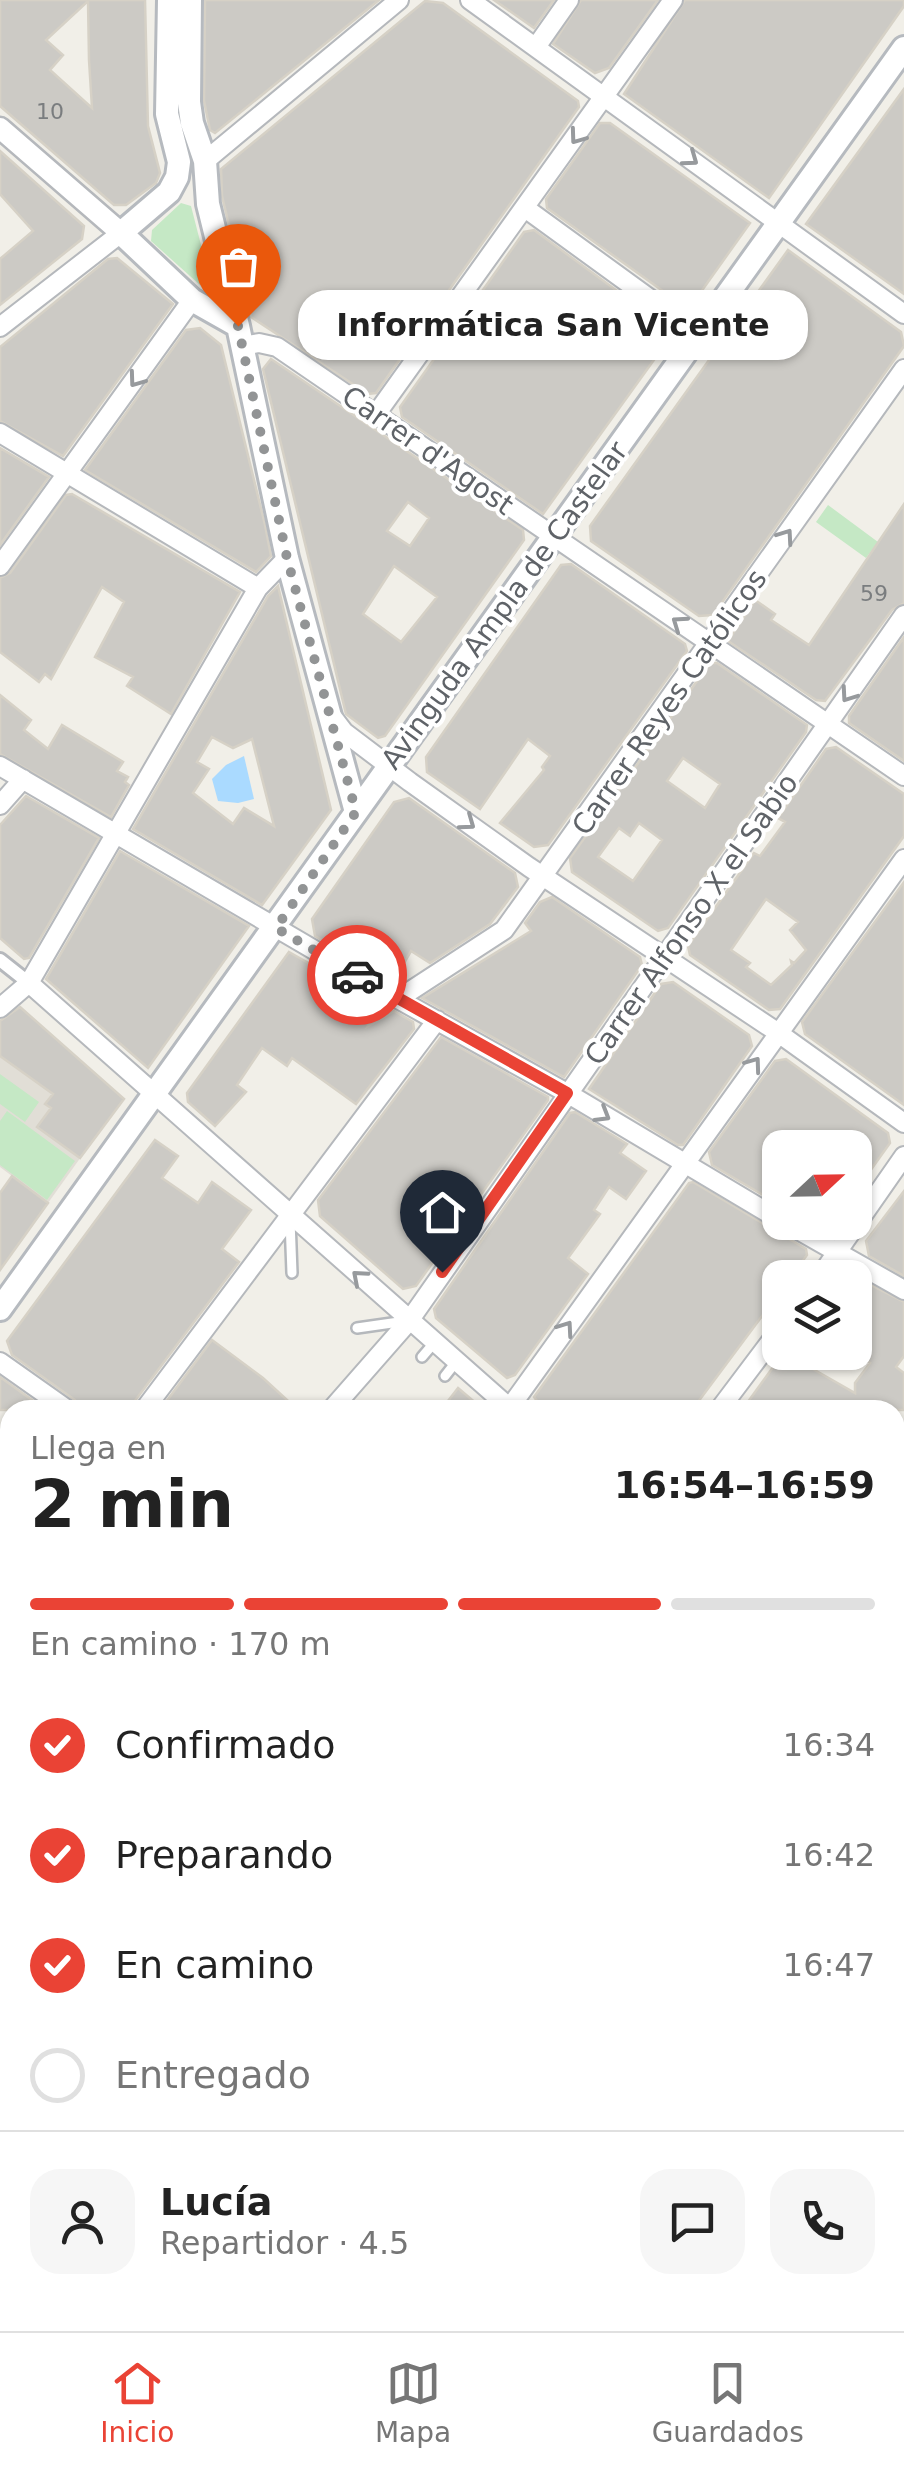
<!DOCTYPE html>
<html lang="es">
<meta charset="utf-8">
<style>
body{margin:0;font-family:"DejaVu Sans",sans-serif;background:#f6f6f6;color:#222;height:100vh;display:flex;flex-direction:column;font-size:38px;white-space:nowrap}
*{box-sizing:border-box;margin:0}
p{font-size:32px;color:#767676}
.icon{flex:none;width:55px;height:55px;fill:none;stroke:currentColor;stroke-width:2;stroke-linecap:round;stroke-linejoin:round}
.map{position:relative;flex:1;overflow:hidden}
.details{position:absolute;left:0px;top:1400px;width:905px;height:932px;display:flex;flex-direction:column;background:#fff;border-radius:30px 30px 0 0;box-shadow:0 2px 8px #0004}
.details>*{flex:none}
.needle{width:65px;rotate:68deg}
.buttons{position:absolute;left:762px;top:1130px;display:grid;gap:20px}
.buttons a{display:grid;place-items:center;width:110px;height:110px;border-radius:20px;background:#fff;box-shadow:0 2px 8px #0004;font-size:50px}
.pin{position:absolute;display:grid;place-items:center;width:85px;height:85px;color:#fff;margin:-102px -42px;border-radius:50% 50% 50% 0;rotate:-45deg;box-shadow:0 0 10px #0007}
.pin .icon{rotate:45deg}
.courier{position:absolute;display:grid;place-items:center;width:100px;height:100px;margin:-50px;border:8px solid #ea4335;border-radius:50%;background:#fff;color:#222;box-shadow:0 2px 12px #0007}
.bubble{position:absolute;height:70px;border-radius:30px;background:#fff;box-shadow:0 2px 8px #0004;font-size:32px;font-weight:600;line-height:70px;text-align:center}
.head em{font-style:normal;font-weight:600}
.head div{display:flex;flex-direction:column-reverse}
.head{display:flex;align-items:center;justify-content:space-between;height:170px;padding:0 30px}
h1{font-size:65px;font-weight:600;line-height:75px}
.bar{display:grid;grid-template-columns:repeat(4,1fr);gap:15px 10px;align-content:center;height:120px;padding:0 30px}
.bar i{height:12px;border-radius:8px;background:#e0e0e0}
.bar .selected{background:#ea4335}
.bar p{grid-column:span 4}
.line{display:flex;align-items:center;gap:25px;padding:0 30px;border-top:2px solid #e0e0e0}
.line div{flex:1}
.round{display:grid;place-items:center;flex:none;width:105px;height:105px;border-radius:30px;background:#f6f6f6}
ol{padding:0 30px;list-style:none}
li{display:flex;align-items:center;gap:30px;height:110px}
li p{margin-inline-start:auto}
li .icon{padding:10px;border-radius:50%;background:#ea4335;color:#fff;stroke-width:4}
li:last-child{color:#767676}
li i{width:55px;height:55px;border:5px solid #e0e0e0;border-radius:50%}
.dock{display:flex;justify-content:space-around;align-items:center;height:140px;border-top:2px solid #e0e0e0;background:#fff;font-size:28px;color:#767676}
.dock a{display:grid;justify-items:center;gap:5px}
.dock .selected{color:#ea4335}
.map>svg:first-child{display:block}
.education{fill:#e1ded6}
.green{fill:#c5e8c5}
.water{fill:#aadaff}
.building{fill:#cccac5;stroke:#d6d1c6;stroke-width:2.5;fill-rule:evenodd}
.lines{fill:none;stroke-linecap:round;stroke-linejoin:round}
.service-casing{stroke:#b5b8bc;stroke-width:14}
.pedestrian-casing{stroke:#b5b8bc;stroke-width:18}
.minor-casing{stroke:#b5b8bc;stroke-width:22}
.tertiary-casing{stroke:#b5b8bc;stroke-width:25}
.secondary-casing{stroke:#b6babf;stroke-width:28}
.path{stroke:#9cc7a9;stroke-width:4;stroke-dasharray:10 5;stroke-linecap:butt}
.service{stroke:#fff;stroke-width:9}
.pedestrian{stroke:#fff;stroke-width:12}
.minor{stroke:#fff;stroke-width:18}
.tertiary{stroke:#fff;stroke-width:20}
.secondary{stroke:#fff;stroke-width:22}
.oneway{stroke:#979a9d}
.done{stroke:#929495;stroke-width:10;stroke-dasharray:0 18}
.route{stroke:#ea4335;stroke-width:12}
.labels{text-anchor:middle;stroke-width:8;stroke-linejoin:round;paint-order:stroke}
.number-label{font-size:22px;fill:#7a7d7f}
.street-label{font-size:28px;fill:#5f6368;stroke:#fff}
</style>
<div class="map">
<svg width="904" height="2331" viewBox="0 0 904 2331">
<rect width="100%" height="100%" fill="#f1efe8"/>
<path class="education" d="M0,1056L101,1129L48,1203L0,1167Z"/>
<path class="green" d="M181,203L191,206L209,276L200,285L151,241L152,230Z
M828,505L878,542L866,558L816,522Z
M0,1074L39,1102L25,1122L0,1104Z
M7,1111L75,1161L47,1200L0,1165V1121Z
M0,1958L10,1965V2029L0,2021Z
M895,1994L904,2003V2102L895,2092Z
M73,2323H151L163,2331H84Z"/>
<path class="water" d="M244,756L254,799L238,803L218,801L212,779L226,765Z"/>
<path class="building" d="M0,0H145L148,126L160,173L156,183L126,205H114L0,106ZM88,1L89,60L92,108L50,70L63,55L46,40Z
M205,0H379L215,133L210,130L204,101Z
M494,0H554L534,28Z
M581,0H658L609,68L595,73L553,44Z
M685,0H904V6L769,198L624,94Z
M425,1L443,3L578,101L579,107L376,393L368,394L251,317L222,196L221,169Z
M904,89V294L806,224Z
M600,123H610L750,223L693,303L681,304L547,208L546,199Z
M0,151L84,226L82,239L0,305V259L33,231L0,194Z
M534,230L665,326L669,339L543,514L402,417L400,407L524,232Z
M788,250L901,332L904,346L713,615L699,616L591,541L590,526Z
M117,258L173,304L63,456L0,421V347L108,259Z
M200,328L221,345L265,525L271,556L256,572L85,470L186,330Z
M271,359L523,530L524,540L385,736L378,738L346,714L263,369ZM408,502L429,518L410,546L387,531ZM394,566L437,597L401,642L363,614Z
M0,448L49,477L0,545Z
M72,494L240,592L171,714L127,686L133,677L95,657L124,602L102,587L51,679L45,674L39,682L0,652V578L10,573L66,495Z
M904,504V603L892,610L825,701L816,700L728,641L755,600L775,614L771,620L809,645Z
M571,564L685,644L687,651L548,845L534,847L500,823L544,770L542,767L550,756L528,739L480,809L427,772L426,757L561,565Z
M278,586L331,810L262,905L133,829L268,596ZM212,737L233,748L252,739L274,826L244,808L233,824L193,793L209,769L197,762Z
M904,637V761L849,723V716Z
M710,663H717L807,725L806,732L668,928L658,931L572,872L570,858ZM683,758L720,784L705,808L667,781ZM639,823L662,840L633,881L598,857L619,828L630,836Z
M0,695L31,720L24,730L48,749L62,725L123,762L117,771L128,777L125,782L129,785L111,817L0,754Z
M836,747L904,794V836L780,1009L769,1010L690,955L688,946L754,853L760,856L785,822L778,818L826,749ZM766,899L798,922L790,930L806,950L794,963L791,961L792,965L771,985L746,967L750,963L731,950Z
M26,796L99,838L29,958L24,959L0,938V825Z
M409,798L515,873L518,887L490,924L430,963L411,951L393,982L315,936L312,919L394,802Z
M120,851L249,926L148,1068L46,979Z
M904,882V1105L805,1034L802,1022Z
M552,897L640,957L642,965L564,1077L422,998L531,931L525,923L540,902Z
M289,952L381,1004L368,1026L394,1011L413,1022L414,1029L356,1104L292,1058L287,1066L262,1048L237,1085L246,1092L215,1126L188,1102L187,1093Z
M673,982L749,1035L752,1046L683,1145H678L589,1089L661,984Z
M20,1007L124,1099L80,1158L37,1127L51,1108L45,1104L53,1094L0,1056V1021Z
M441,1037L548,1097V1100L416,1286L403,1289L320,1216L318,1200Z
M786,1059L888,1133L890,1143L855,1192V1148H807L791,1139L787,1148H780V1205L712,1165L709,1152L775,1061Z
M575,1112L627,1144L620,1153L646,1171L626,1199L609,1187L594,1210L600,1214L568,1258L588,1274L515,1375L507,1378L436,1318L434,1309L570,1113Z
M155,1140L178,1156L162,1178L198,1203L212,1182L251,1210L222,1249L239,1262L134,1402L132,1410H80L75,1400L12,1355L7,1341Z
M12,1176L48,1203L0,1270V1193Z
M693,1182L806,1249L807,1255L791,1277L780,1278V1292L692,1410H544L534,1397L689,1183Z
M904,1191V1276L869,1256L866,1241Z
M855,1277L904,1302V1356L896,1367L904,1373V1410H742L784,1352H816L806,1365L855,1393V1383L870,1363L855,1355Z
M212,1340L263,1378L298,1410H160Z
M0,1377L46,1410H0Z
M458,1388L484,1410H441Z"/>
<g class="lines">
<defs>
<path id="service" d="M290,1220L292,1273
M357,1328L406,1321
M422,1357L434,1343
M445,1376L456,1362"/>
<path id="pedestrian" d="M0,960L29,983"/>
<path id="minor" d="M470,0L904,314
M536,47L569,0
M205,161L399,0
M525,208L697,333
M0,327L121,233
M242,346L259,343L277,347L904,776
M377,413L673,0
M0,433L258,588
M0,566L192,300
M331,715L344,732L410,782L529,867L777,1032L904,1123
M0,766L398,999L567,1093L780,1220
M0,805L23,779
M29,983L512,1410
M398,999L504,930L904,369
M0,1008L29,983L258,588L287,558
M784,1222L904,1290
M819,1278L904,1156
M0,1362L68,1410
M144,1410L437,1020
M331,1410L409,1321L904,615
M508,1410L904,859
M719,1410L780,1329
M895,1449L904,1437
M0,1606L10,1592
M895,1742L904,1750
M0,1762L10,1769
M0,1839L10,1825
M0,1929L10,1936
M0,2047L10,2054
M0,2111L10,2097
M0,2292L10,2299
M42,2322L54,2331
M772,2322L785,2331
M246,2331L252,2322"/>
<path id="tertiary" d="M0,128L121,233
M895,1793L904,1781
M501,2331L507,2322"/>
<path id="secondary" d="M169,0L167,114L179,162L177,177L169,192L121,233L192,300L238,326
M190,0L189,102L192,123L205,161L208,204L238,326L287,558L356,812
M0,1309L904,48"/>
</defs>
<use href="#service" class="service-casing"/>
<use href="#pedestrian" class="pedestrian-casing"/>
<use href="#minor" class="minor-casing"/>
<use href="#tertiary" class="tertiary-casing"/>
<use href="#secondary" class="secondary-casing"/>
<path class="path" d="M895,1994L904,2003
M895,2035L904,2047
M895,2096L904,2106"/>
<use href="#service" class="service"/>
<use href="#pedestrian" class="pedestrian"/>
<use href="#minor" class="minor"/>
<use href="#tertiary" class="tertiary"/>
<use href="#secondary" class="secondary"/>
</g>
<defs><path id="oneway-chevron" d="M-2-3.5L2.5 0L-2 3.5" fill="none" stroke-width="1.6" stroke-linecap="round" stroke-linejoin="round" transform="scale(2.5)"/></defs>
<g class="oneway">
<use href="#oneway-chevron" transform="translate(577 137) rotate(126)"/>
<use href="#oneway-chevron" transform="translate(691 159) rotate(36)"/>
<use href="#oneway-chevron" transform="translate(136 380) rotate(126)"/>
<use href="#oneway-chevron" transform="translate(786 536) rotate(-55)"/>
<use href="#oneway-chevron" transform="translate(679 623) rotate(-145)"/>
<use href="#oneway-chevron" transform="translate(848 695) rotate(125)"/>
<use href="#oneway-chevron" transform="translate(468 823) rotate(36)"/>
<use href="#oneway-chevron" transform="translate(754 1064) rotate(-54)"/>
<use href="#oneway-chevron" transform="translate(603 1115) rotate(31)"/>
<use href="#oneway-chevron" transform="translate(359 1277) rotate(-139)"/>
<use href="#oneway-chevron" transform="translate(566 1328) rotate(-55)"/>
</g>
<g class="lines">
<path class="done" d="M238,326L287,558L356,812L276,928L357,975"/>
<path class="route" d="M357,975L567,1093L442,1272"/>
</g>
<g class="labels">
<g class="number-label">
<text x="50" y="119">10</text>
<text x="874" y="601">59</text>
</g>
<g class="street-label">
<text transform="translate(428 450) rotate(35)" y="10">Carrer d'Agost</text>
<text transform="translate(504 605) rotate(-54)" y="10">Avinguda Ampla de Castelar</text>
<text transform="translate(669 702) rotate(-55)" y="10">Carrer Reyes Católicos</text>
<text transform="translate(691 919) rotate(-55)" y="10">Carrer Alfonso X el Sabio</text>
</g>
</g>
</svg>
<div class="buttons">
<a><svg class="needle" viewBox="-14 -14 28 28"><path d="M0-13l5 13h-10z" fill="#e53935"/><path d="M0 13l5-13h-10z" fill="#767676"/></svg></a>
<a><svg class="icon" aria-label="layers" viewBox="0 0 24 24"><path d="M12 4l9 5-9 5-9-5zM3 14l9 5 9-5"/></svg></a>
</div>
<div class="pin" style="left:238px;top:326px;background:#ea580c"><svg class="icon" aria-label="bag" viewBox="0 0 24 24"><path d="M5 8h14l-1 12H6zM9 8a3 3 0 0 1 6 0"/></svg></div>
<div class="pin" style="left:442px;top:1272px;background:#1f2937"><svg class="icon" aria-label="home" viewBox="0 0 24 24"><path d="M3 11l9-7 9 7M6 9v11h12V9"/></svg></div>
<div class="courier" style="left:357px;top:975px"><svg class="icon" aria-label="car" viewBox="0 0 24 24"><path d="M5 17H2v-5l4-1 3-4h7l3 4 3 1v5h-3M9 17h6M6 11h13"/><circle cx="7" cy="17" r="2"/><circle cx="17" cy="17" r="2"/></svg></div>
<div class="bubble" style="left:298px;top:290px;width:510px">Informática San Vicente</div>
<section class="details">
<div class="head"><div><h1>2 min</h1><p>Llega en</p></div><em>16:54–16:59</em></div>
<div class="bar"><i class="selected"></i><i class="selected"></i><i class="selected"></i><i></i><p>En camino · 170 m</p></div>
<ol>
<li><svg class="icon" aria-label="check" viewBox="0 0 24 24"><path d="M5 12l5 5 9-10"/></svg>Confirmado<p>16:34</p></li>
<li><svg class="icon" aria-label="check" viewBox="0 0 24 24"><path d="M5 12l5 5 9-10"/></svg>Preparando<p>16:42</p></li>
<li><svg class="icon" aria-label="check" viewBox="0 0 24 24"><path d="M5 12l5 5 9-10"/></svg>En camino<p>16:47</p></li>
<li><i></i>Entregado</li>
</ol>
<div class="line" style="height:180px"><a class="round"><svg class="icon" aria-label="person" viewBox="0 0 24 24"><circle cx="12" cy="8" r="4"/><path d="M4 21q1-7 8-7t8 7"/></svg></a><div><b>Lucía</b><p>Repartidor · 4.5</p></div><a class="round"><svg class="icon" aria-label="chat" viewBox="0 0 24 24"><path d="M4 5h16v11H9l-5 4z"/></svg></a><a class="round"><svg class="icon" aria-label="phone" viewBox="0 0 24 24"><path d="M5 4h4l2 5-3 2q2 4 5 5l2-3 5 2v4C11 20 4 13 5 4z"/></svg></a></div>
</section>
</div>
<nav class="dock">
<a class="selected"><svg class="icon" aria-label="home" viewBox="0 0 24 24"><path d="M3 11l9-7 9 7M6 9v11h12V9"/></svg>Inicio</a>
<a><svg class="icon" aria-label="map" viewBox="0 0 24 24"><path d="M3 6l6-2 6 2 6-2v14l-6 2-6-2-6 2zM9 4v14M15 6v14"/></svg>Mapa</a>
<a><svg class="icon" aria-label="saved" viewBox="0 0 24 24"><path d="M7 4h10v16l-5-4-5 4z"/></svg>Guardados</a>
</nav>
